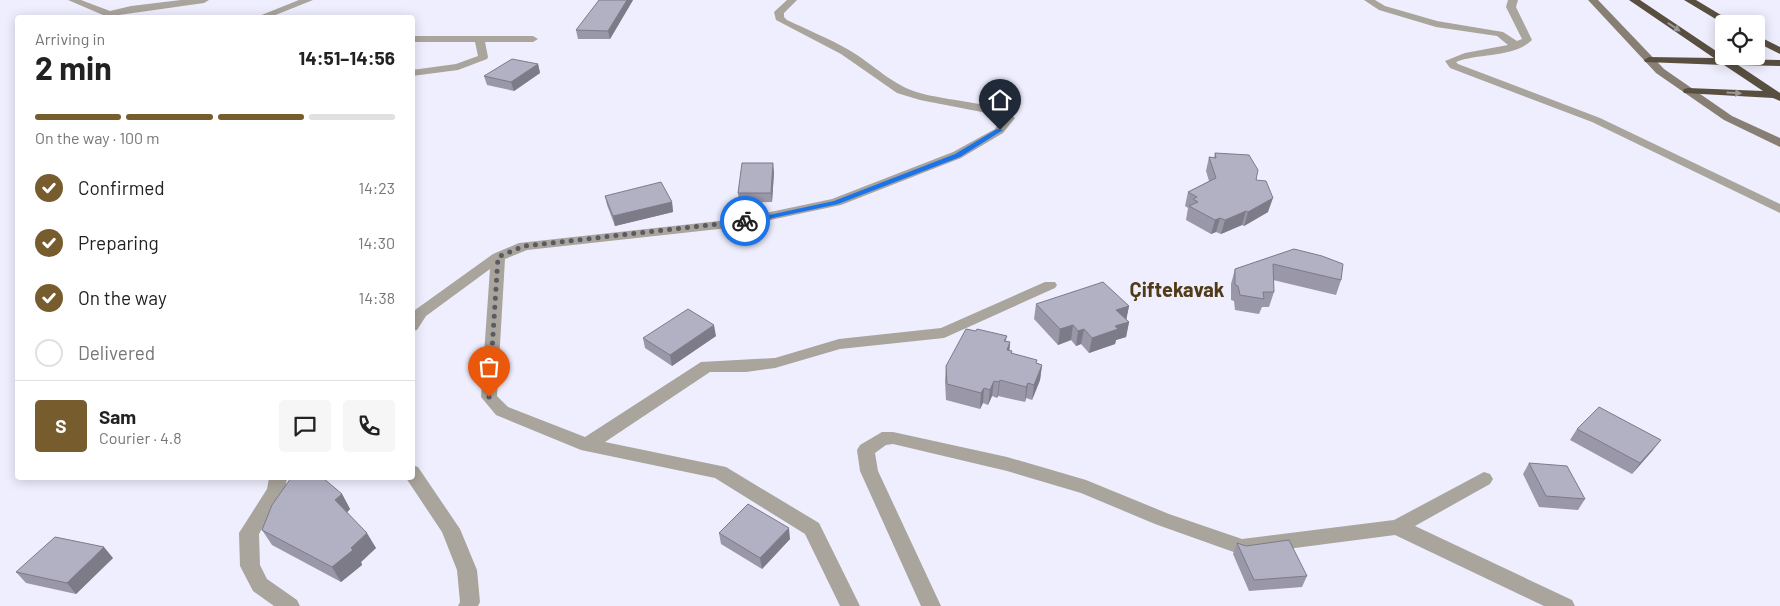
<!DOCTYPE html>
<meta charset="utf-8">
<style>
body{margin:0;font-family:Barlow,sans-serif;background:#f6f6f6;color:#222;height:100vh;display:flex;flex-direction:column;font-size:19px;white-space:nowrap}
*{box-sizing:border-box;margin:0}
p{font-size:16px;color:#767676}
.icon{flex:none;width:28px;height:28px;fill:none;stroke:currentColor;stroke-width:2;stroke-linecap:round;stroke-linejoin:round}
.map{position:relative;flex:1;overflow:hidden}
.panel{position:absolute;left:15px;top:15px;width:400px;height:465px;display:flex;flex-direction:column;background:#fff;border-radius:5px;box-shadow:0 2px 12px #0003}
.panel>*{flex:none}
.fabs{position:absolute;left:1715px;top:15px;display:grid;gap:10px}
.fabs a{display:grid;place-items:center;width:50px;height:50px;border-radius:5px;background:#fff;box-shadow:0 2px 12px #0003;font-size:25px}
.pin{position:absolute;display:grid;place-items:center;width:42px;height:42px;color:#fff;margin:-51px -21px;border-radius:50% 50% 50% 0;rotate:-45deg;box-shadow:0 0 5px #0007}
.pin .icon{rotate:45deg}
.courier{position:absolute;display:grid;place-items:center;width:50px;height:50px;margin:-25px;border:4px solid #1a73e8;border-radius:50%;background:#fff;color:#222;box-shadow:0 1px 6px #0007}
.summary em{font-style:normal;font-weight:700}
.summary div{display:flex;flex-direction:column-reverse}
.summary{display:flex;align-items:center;justify-content:space-between;height:85px;padding:0 20px}
h1{font-size:32px;font-weight:700;line-height:38px}
.bar{display:grid;grid-template-columns:repeat(4,1fr);gap:8px 5px;align-content:center;height:60px;padding:0 20px}
.bar i{height:6px;border-radius:4px;background:#e0e0e0}
.bar .active{background:#775c2e}
.bar p{grid-column:span 4}
.line{display:flex;align-items:center;gap:12px;padding:0 20px;border-top:1px solid #e0e0e0}
.line div{flex:1}
.round{display:grid;place-items:center;flex:none;width:52px;height:52px;border-radius:5px;background:#f6f6f6}
ol{padding:0 20px;list-style:none}
li{display:flex;align-items:center;gap:15px;height:55px}
li p{margin-inline-start:auto}
li .icon{padding:5px;border-radius:50%;background:#775c2e;color:#fff;stroke-width:4}
li:last-child{color:#767676}
li i{width:28px;height:28px;border:2px solid #e0e0e0;border-radius:50%}
.map>svg:first-child{display:block}
.lines{fill:none;stroke-linecap:round;stroke-linejoin:round}
.street{fill:#a9a49c;fill-rule:evenodd}
.secondary{fill:#877f74;fill-rule:evenodd}
.highway{fill:#594f40;fill-rule:evenodd}
.wall{fill:#9997a8}
.shaded-wall{fill:#7d7b88}
.building{fill:#b2b0c3;stroke:#7d7b88}
.oneway{fill:#9c9796}
.route{fill:#1a73e8}
.done{stroke:#5b5a64;stroke-width:5;stroke-dasharray:0 9}
.labels{text-anchor:middle;stroke-width:5;stroke-linejoin:round;paint-order:stroke}
.district-label{font-size:20px;font-weight:bold;fill:#513b17;stroke:#efeefe}
</style>
<div class="map">
<svg width="1780" height="606" viewBox="0 0 1780 606">
<rect width="100%" height="100%" fill="#efeefe"/>
<g class="lines">
<path class="street" d="M68,0H81L110,11L131,6L181,0H209L204,3L119,15L121,18H110Z
M299,0H313L268,18H254Z
M787,0H797L784,13V17L787,20C808,30 830,39 849,50C873,64 893,86 920,93C941,100 1002,103 1015,118L1003,133L961,158L841,205L737,227L527,250L505,259L497,396L508,407L585,437L701,362L775,358L839,339L941,328L1045,282H1055L1057,285L1055,288L944,338L840,349L775,368L746,372H710L605,442L726,467L819,523L860,606H840L805,534L715,478L581,450L496,415L481,397L490,269L426,316L417,330L412,331V313L415,310L493,254L519,243L737,219L832,199L953,152L995,129L1002,119L987,113L920,100L897,93L841,54L776,20L774,12Z
M1364,0H1375L1385,6L1437,21L1503,32L1517,41L1522,39L1506,7L1508,0H1518L1516,7L1532,40C1514,58 1479,53 1456,62L1458,64L1600,118L1780,204V213L1592,122L1450,68L1445,61L1465,53L1508,45L1497,36L1436,27L1379,10Z
M412,36H533L538,39L533,42H485L488,57L487,59L458,70L412,76V70L456,64L478,56L475,42H412Z
M882,432H893L1007,457L1086,480L1169,514L1242,539L1394,520L1484,472L1490,474L1493,479L1490,484L1415,526L1572,600L1575,606H1544L1395,535L1242,555L1155,524L1081,493L1007,471L893,444L886,445L875,453L878,471L941,606H921L860,471L857,450L860,445Z
M412,465L418,467L460,529L477,570L480,602L478,606H458L460,602L457,570L442,532L406,478H412Z
M269,478H287L285,490L259,534L260,565L267,579L297,600L300,606H274L253,591L240,566L239,533L267,489Z"/>
<path class="secondary" d="M1588,0H1598L1664,69L1732,116L1780,138V147L1724,120L1656,73Z"/>
<path class="highway" d="M1629,0H1640L1728,59L1780,60V66L1738,65L1780,93V101L1773,98L1684,93L1683,91L1684,89L1688,88L1763,91L1724,65L1645,62L1644,60L1649,57L1714,58Z
M1684,0H1696L1736,24H1724Z
M1756,35L1780,47V54L1756,42Z"/>
</g>
<path class="wall" d="M633,0L610,39H578L576,30Z
M538,64L540,73L514,91L487,85L484,76Z
M1215,153L1256,180L1268,212L1244,226L1242,225L1221,234L1216,232L1211,234L1186,220L1188,208L1185,206L1188,192L1209,181L1206,171L1209,157L1214,158Z
M774,172L772,202L739,203L738,193Z
M605,196L672,202L673,212L615,226L607,205Z
M1294,249L1341,280L1336,295L1273,280L1274,292L1269,307H1262L1259,314L1235,310L1234,301L1231,300V284L1235,269Z
M1036,304L1129,306L1126,320L1129,322L1126,337L1116,340L1115,344L1089,353L1081,344L1076,346L1071,340L1058,345L1034,319Z
M976,331L1007,336L1006,341L1010,342L1009,351H1012V353L1042,365L1040,380L1032,400L1026,398L1025,402L998,396L997,398L992,396L988,405L983,403L980,409L946,400L945,381L946,366Z
M716,336L672,366L645,348L643,338Z
M1577,429L1653,450L1632,474L1570,440Z
M1529,463L1585,499L1578,510L1539,507L1523,474Z
M342,494L350,509L347,512L376,548L361,562L362,565L341,582L272,545L262,530Z
M719,533L790,539L762,569L721,544Z
M1237,543L1307,576L1302,587L1249,591L1233,554Z
M113,558L76,594L26,583L16,572Z"/>
<path class="shaded-wall" d="M627,0H633L610,39L608,31Z
M538,64L540,73L514,91L511,82Z
M773,163L774,172L772,202L771,193Z
M1273,198L1268,212L1244,226L1248,212Z
M672,202L673,212L615,226L613,216Z
M1246,211L1242,225L1221,234L1225,220Z
M1220,218L1216,232L1211,234L1215,220Z
M1129,306L1126,321L1116,310Z
M1129,322L1126,337L1116,340L1115,344L1089,353L1092,338L1115,326Z
M714,325L716,336L672,366L670,355Z
M1073,325L1071,340L1058,345L1060,329Z
M1084,329L1081,344L1076,346L1078,331Z
M1010,342L1009,357L1007,350Z
M1042,365L1040,380L1032,400L1034,385Z
M1000,380L998,396L997,398L999,382Z
M994,381L992,396L988,405L990,390Z
M1028,383L1026,398L1025,402L1026,387Z
M984,388L983,403L980,409L981,393Z
M1661,440L1653,450L1632,474L1640,463Z
M342,494L350,509L344,516L335,500Z
M789,528L790,539L762,569L760,558Z
M367,533L376,548L361,562L362,565L341,582L332,567L351,548Z
M104,547L113,558L76,594L67,583Z"/>
<path class="building" d="M599,0H627L608,31L576,30Z
M512,59L538,64L511,82L484,76Z
M1215,153L1249,155L1258,170L1256,180L1266,181L1273,198L1248,212L1246,211L1225,220L1220,218L1215,220L1189,206L1198,202L1193,199L1197,197L1188,192L1216,178L1209,157L1216,158Z
M742,163H773L771,193H738Z
M661,182L672,202L613,216L605,196Z
M1294,249L1322,256L1343,264L1341,280L1273,264L1274,292H1263L1264,299L1240,295L1238,286L1235,285V269Z
M1103,282L1129,306L1116,310L1129,322L1115,326L1118,329L1092,338L1084,329L1078,331L1073,325L1060,329L1036,304Z
M688,309L714,325L670,355L643,338Z
M966,329L976,331L977,329L1007,336L1004,341L1010,342L1007,350L1012,351L1011,353L1037,360L1036,363L1042,365L1034,385L1028,383L1026,387L1000,380L999,382L994,381L990,390L984,388L981,393L947,384L946,366Z
M1599,407L1661,440L1640,463L1577,429Z
M1529,463L1567,466L1585,499L1546,496Z
M291,478H323L342,494L335,500L367,533L351,548L353,550L332,567L262,530L272,505Z
M748,504L789,528L760,558L719,533Z
M55,537L104,547L67,583L16,572Z
M1289,540L1307,576L1254,580L1237,543L1246,546Z"/>
<defs><path id="oneway-solid" d="M-6-.8H1V-3.2L6.5 0L1 3.2V.8H-6Z" transform="scale(1.25)"/></defs>
<g class="oneway">
<use href="#oneway-solid" transform="translate(1674 27) rotate(34)"/>
<use href="#oneway-solid" transform="translate(1734 93) rotate(3)"/>
</g>
<path class="route" d="M997,129L1003,130L960,157L838,204L745,224L741,221L834,201L955,154Z"/>
<g class="lines">
<path class="done" d="M489,397L498,257L524,246L745,221"/>
</g>
<g class="labels">
<g class="district-label">
<text x="1177" y="297">Çiftekavak</text>
</g>
</g>
</svg>
<div class="fabs">
<a><svg class="icon" aria-label="locate" viewBox="0 0 24 24"><circle cx="12" cy="12" r="6"/><path d="M12 2v4M12 18v4M2 12h4M18 12h4"/></svg></a>
</div>
<div class="pin" style="left:489px;top:397px;background:#ea580c"><svg class="icon" aria-label="bag" viewBox="0 0 24 24"><path d="M5 8h14l-1 12H6zM9 8a3 3 0 0 1 6 0"/></svg></div>
<div class="pin" style="left:1000px;top:130px;background:#1f2937"><svg class="icon" aria-label="home" viewBox="0 0 24 24"><path d="M3 11l9-7 9 7M6 9v11h12V9"/></svg></div>
<div class="courier" style="left:745px;top:221px"><svg class="icon" aria-label="bike" viewBox="0 0 24 24"><circle cx="6" cy="16" r="4"/><circle cx="18" cy="16" r="4"/><path d="M6 16l4-8h5l3 8M10 8l3 8H6M13 5h3"/></svg></div>
<section class="panel">
<div class="summary"><div><h1>2 min</h1><p>Arriving in</p></div><em>14:51–14:56</em></div>
<div class="bar"><i class="active"></i><i class="active"></i><i class="active"></i><i></i><p>On the way · 100 m</p></div>
<ol>
<li><svg class="icon" aria-label="check" viewBox="0 0 24 24"><path d="M5 12l5 5 9-10"/></svg>Confirmed<p>14:23</p></li>
<li><svg class="icon" aria-label="check" viewBox="0 0 24 24"><path d="M5 12l5 5 9-10"/></svg>Preparing<p>14:30</p></li>
<li><svg class="icon" aria-label="check" viewBox="0 0 24 24"><path d="M5 12l5 5 9-10"/></svg>On the way<p>14:38</p></li>
<li><i></i>Delivered</li>
</ol>
<div class="line" style="height:90px"><b class="round" style="background:#775c2e;color:#fff">S</b><div><b>Sam</b><p>Courier · 4.8</p></div><a class="round"><svg class="icon" aria-label="chat" viewBox="0 0 24 24"><path d="M4 5h16v11H9l-5 4z"/></svg></a><a class="round"><svg class="icon" aria-label="phone" viewBox="0 0 24 24"><path d="M5 4h4l2 5-3 2q2 4 5 5l2-3 5 2v4C11 20 4 13 5 4z"/></svg></a></div>
</section>
</div>
